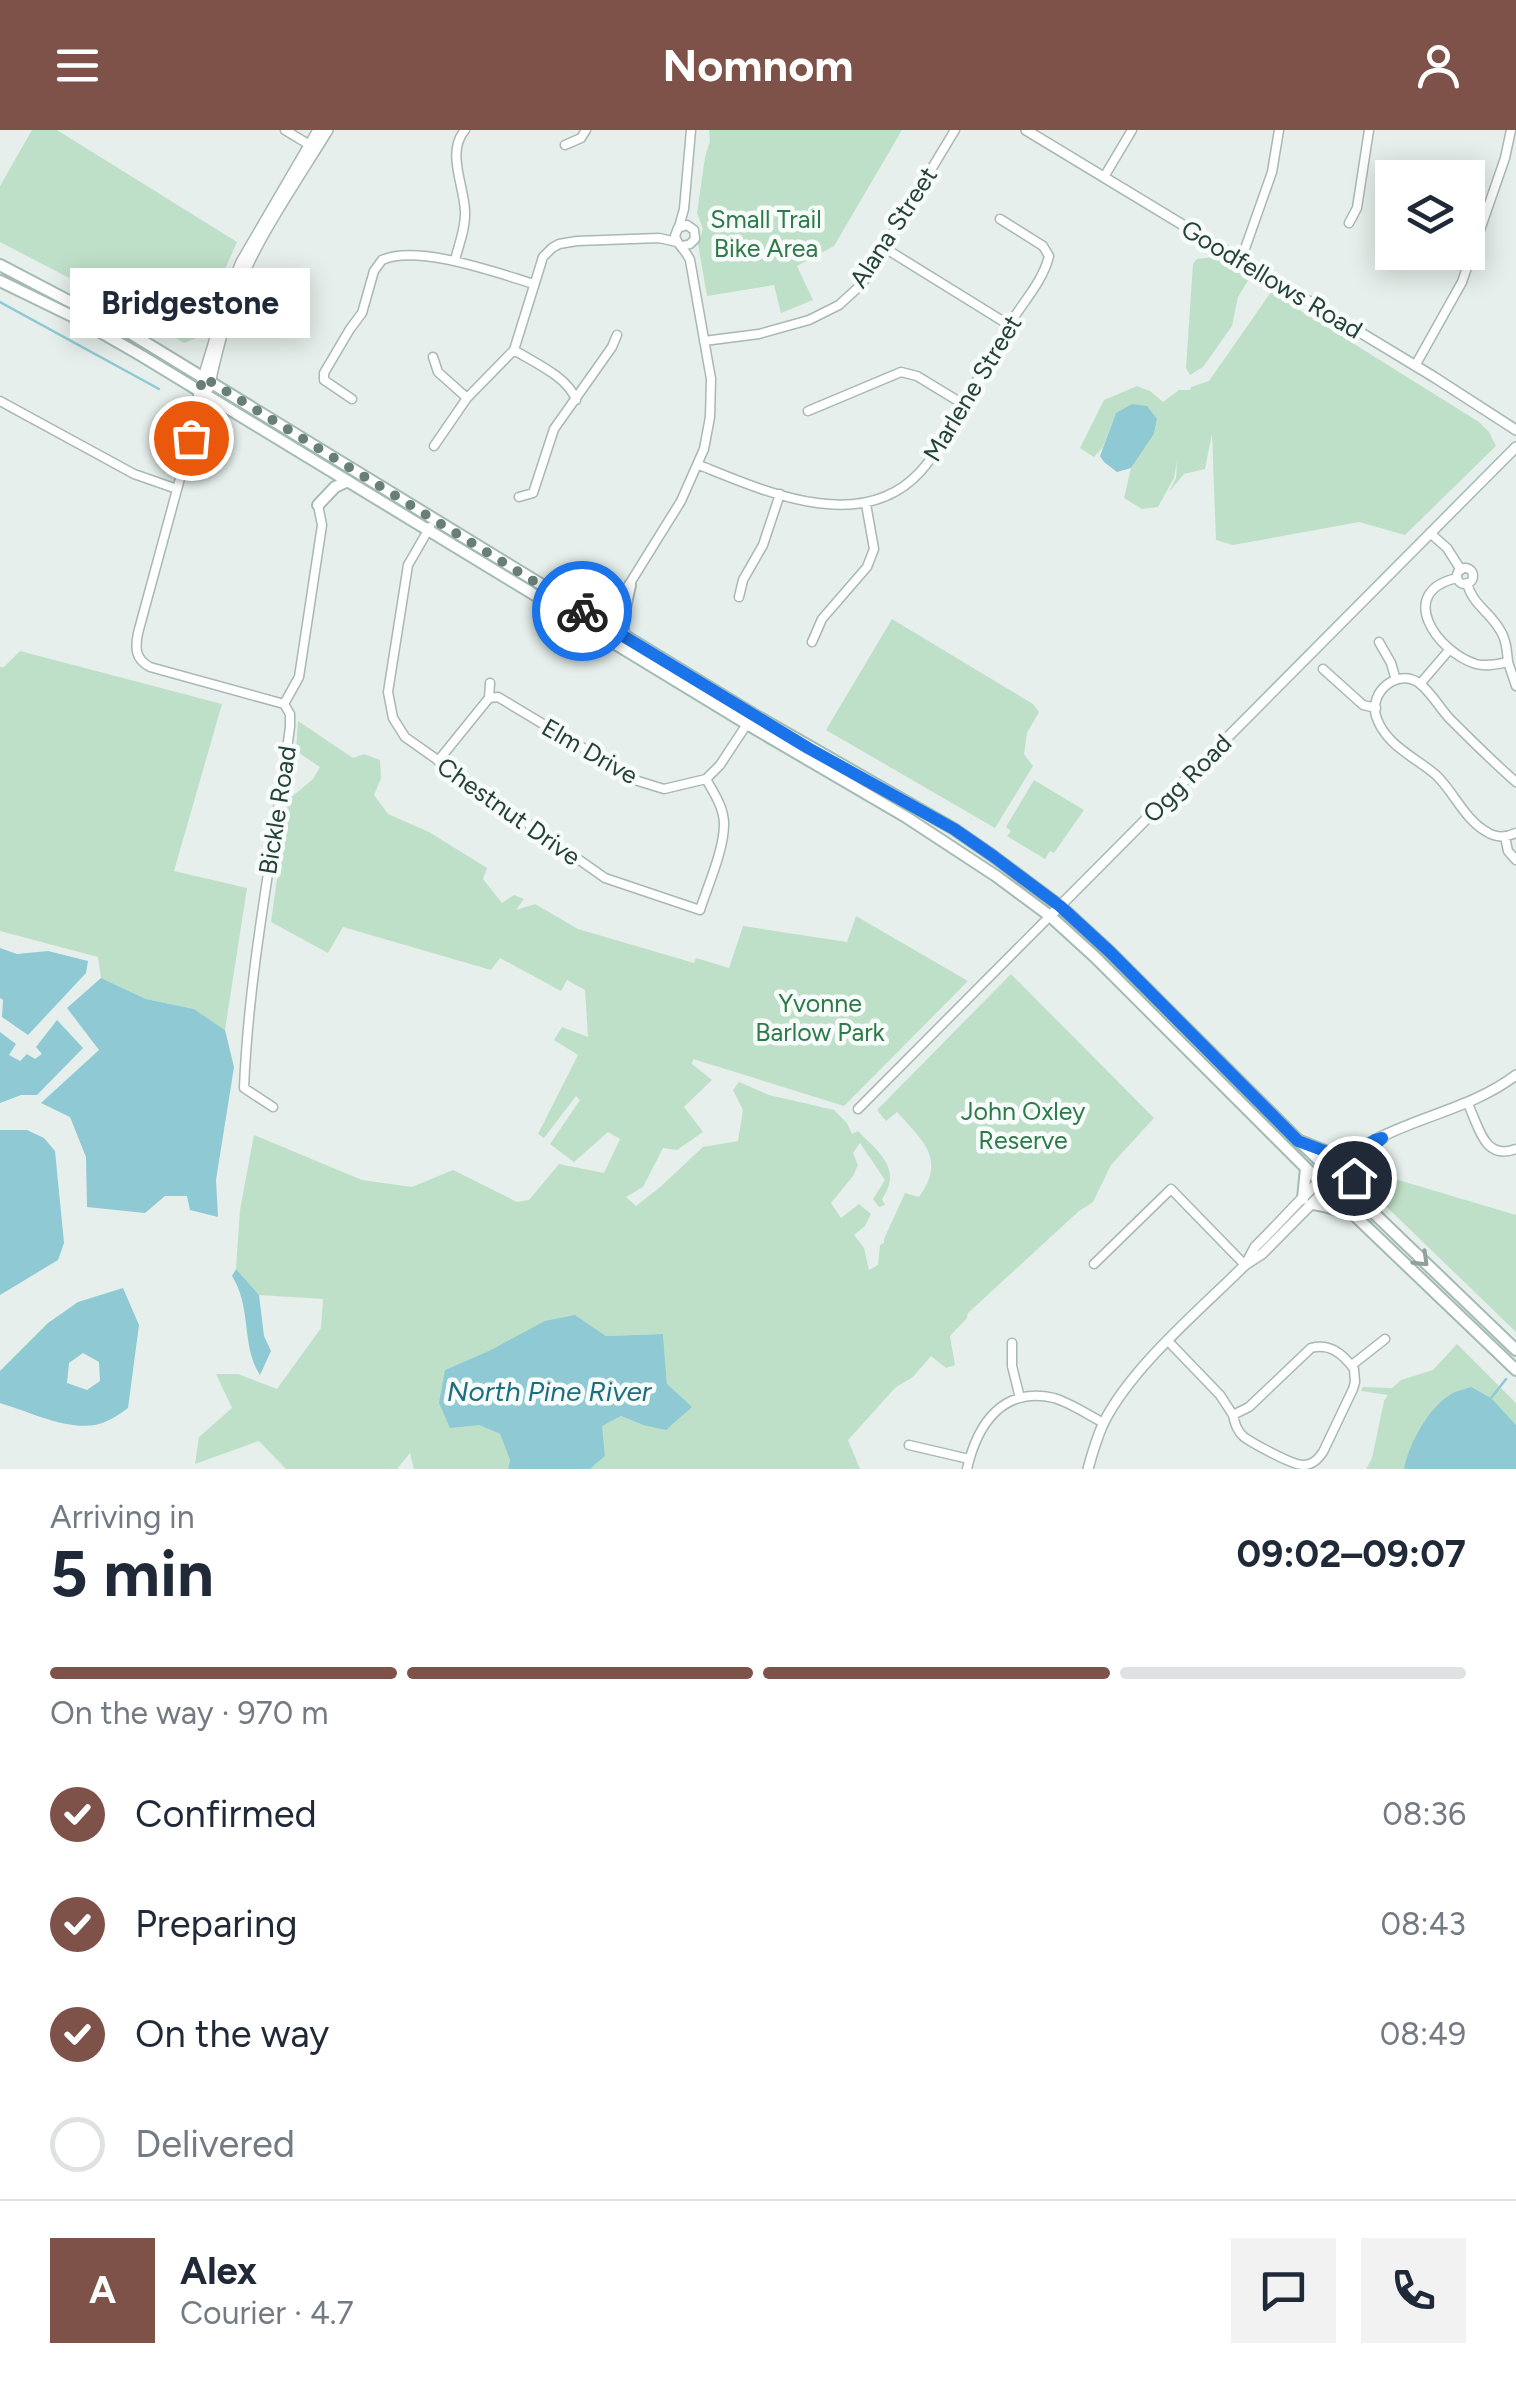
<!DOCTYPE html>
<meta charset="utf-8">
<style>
body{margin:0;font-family:Figtree,sans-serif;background:#f2f2f3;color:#1f2937;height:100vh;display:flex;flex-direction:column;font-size:38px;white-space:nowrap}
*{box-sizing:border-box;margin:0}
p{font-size:32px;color:#747a83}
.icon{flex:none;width:55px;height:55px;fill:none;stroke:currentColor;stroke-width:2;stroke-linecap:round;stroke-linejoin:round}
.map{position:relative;height:1339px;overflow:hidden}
.details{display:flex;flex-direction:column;background:#fff;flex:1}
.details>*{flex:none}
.controls{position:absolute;left:1375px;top:30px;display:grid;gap:20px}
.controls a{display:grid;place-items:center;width:110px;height:110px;border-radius:0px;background:#fff;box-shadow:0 5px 25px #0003;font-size:50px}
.pin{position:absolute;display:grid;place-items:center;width:85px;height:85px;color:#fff;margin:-42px;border:5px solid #fff;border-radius:50%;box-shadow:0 2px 10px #0007}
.courier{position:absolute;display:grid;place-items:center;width:100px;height:100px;margin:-50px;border:8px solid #1a73e8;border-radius:50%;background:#fff;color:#222;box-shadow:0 2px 12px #0007}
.bubble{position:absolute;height:70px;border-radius:0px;background:#fff;box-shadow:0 5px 25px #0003;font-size:32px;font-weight:700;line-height:70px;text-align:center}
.summary em{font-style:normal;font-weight:700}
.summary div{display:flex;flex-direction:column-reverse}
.summary{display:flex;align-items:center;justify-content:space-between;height:170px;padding:0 50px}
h1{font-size:65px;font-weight:700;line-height:75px}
.bar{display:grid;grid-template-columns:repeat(4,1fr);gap:15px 10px;align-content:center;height:120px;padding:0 50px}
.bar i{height:12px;border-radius:8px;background:#e0e1e3}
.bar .current{background:#7f5249}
.bar p{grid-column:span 4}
.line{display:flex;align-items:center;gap:25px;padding:0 50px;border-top:2px solid #e0e1e3}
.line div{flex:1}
.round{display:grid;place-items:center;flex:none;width:105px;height:105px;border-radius:0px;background:#f2f2f3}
ol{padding:0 50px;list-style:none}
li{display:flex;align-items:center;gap:30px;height:110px}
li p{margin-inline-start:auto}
li .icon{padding:10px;border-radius:50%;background:#7f5249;color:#fff;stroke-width:4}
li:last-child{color:#747a83}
li i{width:55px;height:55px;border:5px solid #e0e1e3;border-radius:50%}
header{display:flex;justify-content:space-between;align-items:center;height:130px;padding:0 50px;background:#7f5249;color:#fff;font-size:45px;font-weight:700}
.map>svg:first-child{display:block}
.green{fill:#bfe0c8}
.water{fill:#8ec9d4;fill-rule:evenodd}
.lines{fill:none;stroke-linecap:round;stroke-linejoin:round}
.stream{stroke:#8ec9d4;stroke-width:2.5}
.minor-casing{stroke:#a8b8b2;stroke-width:11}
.tertiary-casing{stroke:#a8b8b2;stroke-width:12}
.secondary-casing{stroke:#a4bbb3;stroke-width:14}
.minor{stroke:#fff;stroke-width:8}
.tertiary{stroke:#fff;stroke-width:9}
.secondary{stroke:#fff;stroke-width:10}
.oneway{stroke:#92a09c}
.done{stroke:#687f78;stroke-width:10;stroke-dasharray:0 18}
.route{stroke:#1a73e8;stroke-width:12}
.labels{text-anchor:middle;stroke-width:9;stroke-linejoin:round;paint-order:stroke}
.park-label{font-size:25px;fill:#2d7a4b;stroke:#f7fbf9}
.street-label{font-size:25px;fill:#24423a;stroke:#f7fbf9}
.water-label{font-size:28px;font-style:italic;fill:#1c6f80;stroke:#f7fbf9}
</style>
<header><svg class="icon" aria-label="menu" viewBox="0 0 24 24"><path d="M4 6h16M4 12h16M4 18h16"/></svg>Nomnom<svg class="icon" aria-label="person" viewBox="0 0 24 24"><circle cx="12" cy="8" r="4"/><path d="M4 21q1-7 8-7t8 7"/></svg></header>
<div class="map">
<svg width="1516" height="1339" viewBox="0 0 1516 1339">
<rect width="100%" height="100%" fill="#e6efeb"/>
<path class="green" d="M32,0H57L237,112L218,155L204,205L184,213L131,180L0,112V56Z
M709,0H902L834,116L797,136L813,170L781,183L774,155L707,166L698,114L703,99L697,83L705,27L710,11Z
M1214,127L1249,149L1238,167L1232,196L1203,237L1190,245L1186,238L1193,134L1197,129Z
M1271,162L1479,292L1489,302L1496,316L1405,405L1359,392L1233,415L1216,410L1212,304L1205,339L1184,344L1169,362L1176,348L1177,331L1174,348L1158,377L1142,379L1124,368L1131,338L1154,304L1157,289L1116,283L1103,317L1094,327L1080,318L1104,270L1137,256L1150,261L1163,272L1179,260H1190L1191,257L1209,251Z
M892,489L1033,574L1039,582L1027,603L1024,624L1033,636L995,698L826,600Z
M20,521L222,574L174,741L247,758L225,900L194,879L146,869L101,848L98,827L0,801V537H4Z
M298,591L353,628L364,624L380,630L381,648L374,665L388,684L429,702L487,738L483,749L502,773L514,765L524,769L516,780L535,774L578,799L694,833L696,828L729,838L743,796L847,812L856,786L968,851L844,976L693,929L692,934L712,950L684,977L703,1002L677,1020L663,1018L643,1057L626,1067L636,1076L659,1058L703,1017L738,1011L743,980L733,960L739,952L769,965L834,980L847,993L852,1004L858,1001C878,1022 903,1038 882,1069L885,1075L879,1077L873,1069L885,1050L860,1013L853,1023L858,1035L853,1046L831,1073L841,1088L859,1074L871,1084L865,1096L854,1105L864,1118L869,1140L878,1135L880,1115L884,1113V1109L905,1063L919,1067C946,1029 924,1012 897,982L886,991L877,980L1011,844L1154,988L1111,1035L1093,1072L1079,1081L968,1183L967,1188L950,1206L955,1235L946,1238L931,1226L913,1247L896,1257L848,1310L860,1339H590L605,1326L601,1296L621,1286L643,1295L667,1254L663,1204L606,1206L575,1185L445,1240L479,1295L500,1304L510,1330L508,1339H414L410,1323L397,1339H286L259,1311L195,1334L199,1307L232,1278L216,1244H238L277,1259L321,1198L323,1169L259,1165L236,1139L240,1080L254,1005L362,1050L412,1057L453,1040L517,1072L529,1070L559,1034L604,1043L620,1009L608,1002L574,1032L550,1014L580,970L576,966L544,1008L538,1004L578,925L554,910L562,897L588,907L585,860L567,850L561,861L500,828L491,840L343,797L328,823L271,792L288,670L313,649L320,637L296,621Z
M1034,650L1084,680L1054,723L1050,721L1045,729L1007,706L1011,701L1006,697Z
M1378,1044L1516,1085V1202L1365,1056Z
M1457,1214L1516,1273V1339H1366L1372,1328L1384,1271L1388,1265L1361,1261L1363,1257L1392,1258L1401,1250L1433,1240Z"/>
<path class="water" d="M1132,274L1147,276L1157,289L1154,304L1131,338L1117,342L1104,332L1100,326L1116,283Z
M0,818L17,824L48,821L88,831L86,843L28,905L2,887L3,870L0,868Z
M101,848L146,869L194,879L225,900L234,937L216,1050L218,1087L190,1080L187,1066H165L145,1083L87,1077L86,1027L70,987L41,973L99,920L67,878Z
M57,890L83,918L37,965H21L0,973V902L16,914L9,925L20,931L27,924L35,929L42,924L36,917Z
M0,1000H27L44,1008L55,1021L64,1113L58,1130L0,1165Z
M236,1139L259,1165L264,1206L271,1221L260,1245C241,1216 252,1177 232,1146Z
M123,1158L139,1195L128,1278C121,1283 114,1288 107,1291C77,1306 31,1282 0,1273V1241L48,1193L78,1172ZM83,1223L99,1232L100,1251L87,1260L67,1253L69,1233Z
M575,1185L606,1206L663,1204L667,1254L692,1277L666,1300L643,1295L621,1286L602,1296L605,1326L590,1339H508L510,1330L500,1304L479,1295L450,1298L439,1273L445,1240L491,1220L545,1191Z
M1471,1257L1491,1268L1516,1295V1339H1404C1409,1313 1430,1274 1455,1262C1460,1260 1466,1259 1471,1257Z"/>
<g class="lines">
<path class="stream" d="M0,172L159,259
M1492,1267L1506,1249"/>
<defs>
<path id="minor" d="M285,0L313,17
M565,15L581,8L586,0
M1104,47L1132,0
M1349,93L1357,78L1369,0
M679,97L684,79L691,0
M883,117L1009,195
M455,130C459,114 466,97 465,81C464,55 446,22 465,0
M1241,130L1272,42L1279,0
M704,211L759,204L809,190L839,175L862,154L955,0
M514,220C535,233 568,247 576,270
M433,227L438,242L467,268
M1415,236L1462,152L1505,28L1511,0
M199,261L192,292L191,308L138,503C135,518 135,529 150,537L284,574
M352,269L324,250V243L350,199L362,183L374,141L382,130C418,114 497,143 534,154
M0,271L134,344L177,359
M808,281L901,242L917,246L963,274
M193,305L200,294L207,266
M434,316L467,268L514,220L543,127L552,118L559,114L577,111L659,108L677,112
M699,335C764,361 861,406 920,342C943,317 966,269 984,238C993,223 1002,207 1011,192C1024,171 1043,151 1049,126L1043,116L1000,89
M519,367L533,363L554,299L612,217L617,205
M430,397L408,435L388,562L393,588L405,607L605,748L700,780C708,755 724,720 724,694C724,678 714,663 706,649
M1430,403L1447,418L1461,440
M1457 446a8 8 0 1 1 16 0a8 8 0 1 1-16 0Z
M1457,448C1395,462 1437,522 1476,534C1487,537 1498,534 1508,532C1507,521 1506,509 1500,500C1490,482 1472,474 1467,453
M739,467L743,450L763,415L780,364
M599,503L681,371L704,319L710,287L711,249L690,130C686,120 677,115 675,106L678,98L687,95L694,100L695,109L690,114L683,116
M812,512L822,489L867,437L874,419L866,374
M1379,512L1391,533L1396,550
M1508,532L1516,556
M1323,539L1363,575L1376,578
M1420,554L1450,519
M489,568L490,553
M284,574L299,547L322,395L318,375
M438,631L489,568L498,567L638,651L664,659L706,649L720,635L747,594
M1516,652C1493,632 1471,610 1449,588C1439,577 1431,562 1419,553C1397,538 1369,562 1376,586C1385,615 1415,627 1436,645C1454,662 1464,689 1487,702C1496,708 1507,707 1516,703
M1505,707L1508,721L1516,730
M1468,974C1479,997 1484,1031 1516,1019
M273,977L244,958C249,837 274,717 290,597V584L284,574
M858,979L1050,786
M1094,1134L1171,1059L1245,1135
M1168,1211L1220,1265L1233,1285L1249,1277L1311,1218C1330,1213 1343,1224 1354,1239L1355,1252L1353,1259L1323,1322C1318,1329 1313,1335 1303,1335C1292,1335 1254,1314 1244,1307C1237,1301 1235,1294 1233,1285
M1012,1213V1236L1020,1268
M1352,1235L1385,1209
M909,1315L969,1329
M967,1339C977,1295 1002,1256 1054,1268C1071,1273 1088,1285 1104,1293"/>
<path id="tertiary" d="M1026,0L1434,247L1516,300
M209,258C216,226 224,192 236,161C259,105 296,52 328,0
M199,261L227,168L241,132L318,0
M1050,786L1516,317
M1247,1132L1255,1117C1291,1082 1325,1038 1369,1013C1417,986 1471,979 1516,945
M1088,1339C1092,1324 1097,1308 1103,1294C1131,1237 1200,1180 1245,1135L1262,1124L1346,1039L1383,1008"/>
<path id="secondary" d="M0,135L130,203L753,584L954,699L993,726L1060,776L1110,822L1299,1011L1516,1220
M0,151L76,188L142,226L747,594L906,687L996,746L1050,786L1095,827L1327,1059L1516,1240
M318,375L335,357L348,351
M573,470L599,476L617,475
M624,506L622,492L630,455
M1300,1011L1345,1029
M1352,1062L1358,1029
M1303,1069L1306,1038
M1312,1074C1327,1075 1337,1082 1351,1082"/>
</defs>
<use href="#minor" class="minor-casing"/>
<use href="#tertiary" class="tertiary-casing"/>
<use href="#secondary" class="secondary-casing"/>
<use href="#minor" class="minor"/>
<use href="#tertiary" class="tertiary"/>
<use href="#secondary" class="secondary"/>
</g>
<defs><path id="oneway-chevron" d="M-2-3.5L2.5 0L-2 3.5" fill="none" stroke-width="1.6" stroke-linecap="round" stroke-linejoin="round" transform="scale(2.5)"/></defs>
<use class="oneway" href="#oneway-chevron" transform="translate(1422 1130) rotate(44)"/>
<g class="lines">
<path class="done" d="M191,308L192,292L203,247L582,481"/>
<path class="route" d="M582,481L808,618L954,699L993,726L1060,776L1110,822L1298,1011L1346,1029L1375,1010L1382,1008L1358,1030L1354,1048"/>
</g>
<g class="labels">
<g class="park-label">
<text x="766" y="98">Small Trail<tspan x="766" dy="29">Bike Area</tspan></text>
<text x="820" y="882">Yvonne<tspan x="820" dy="29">Barlow Park</tspan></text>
<text x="1023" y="990">John Oxley<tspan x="1023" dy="29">Reserve</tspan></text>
</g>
<g class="street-label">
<text transform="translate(893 97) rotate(-57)" y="9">Alana Street</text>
<text transform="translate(1272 149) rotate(31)" y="9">Goodfellows Road</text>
<text transform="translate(972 258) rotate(-59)" y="9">Marlene Street</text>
<text transform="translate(590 621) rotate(30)" y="9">Elm Drive</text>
<text transform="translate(1187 648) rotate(-45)" y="9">Ogg Road</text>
<text transform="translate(277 680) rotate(-81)" y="9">Bickle Road</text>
<text transform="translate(509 681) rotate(35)" y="9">Chestnut Drive</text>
</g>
<g class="water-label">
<text x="549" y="1271">North Pine River</text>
</g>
</g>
</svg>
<div class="controls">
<a><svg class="icon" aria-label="layers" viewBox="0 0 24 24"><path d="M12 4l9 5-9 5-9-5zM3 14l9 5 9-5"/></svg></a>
</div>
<div class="pin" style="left:191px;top:308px;background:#ea580c"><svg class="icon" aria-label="bag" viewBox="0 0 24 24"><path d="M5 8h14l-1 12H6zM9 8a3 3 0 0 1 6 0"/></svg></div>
<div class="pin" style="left:1354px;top:1048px;background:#1f2937"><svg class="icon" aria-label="home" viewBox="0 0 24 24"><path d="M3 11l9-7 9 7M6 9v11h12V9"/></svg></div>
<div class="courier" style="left:582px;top:481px"><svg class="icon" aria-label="bike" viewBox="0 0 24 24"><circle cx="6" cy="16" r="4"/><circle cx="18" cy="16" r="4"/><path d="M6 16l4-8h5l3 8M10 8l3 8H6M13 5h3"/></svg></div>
<div class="bubble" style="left:70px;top:138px;width:240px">Bridgestone</div>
</div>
<section class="details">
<div class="summary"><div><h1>5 min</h1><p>Arriving in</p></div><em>09:02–09:07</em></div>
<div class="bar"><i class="current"></i><i class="current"></i><i class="current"></i><i></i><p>On the way · 970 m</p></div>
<ol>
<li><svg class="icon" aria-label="check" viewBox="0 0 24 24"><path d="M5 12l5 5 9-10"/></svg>Confirmed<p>08:36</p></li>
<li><svg class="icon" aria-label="check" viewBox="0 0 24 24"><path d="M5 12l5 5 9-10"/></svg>Preparing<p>08:43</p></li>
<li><svg class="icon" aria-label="check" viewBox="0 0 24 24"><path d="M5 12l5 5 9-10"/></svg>On the way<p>08:49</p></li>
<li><i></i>Delivered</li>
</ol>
<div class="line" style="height:180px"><b class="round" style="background:#7f5249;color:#fff">A</b><div><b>Alex</b><p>Courier · 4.7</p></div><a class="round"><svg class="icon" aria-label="chat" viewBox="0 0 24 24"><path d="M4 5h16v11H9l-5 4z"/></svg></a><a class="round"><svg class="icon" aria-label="phone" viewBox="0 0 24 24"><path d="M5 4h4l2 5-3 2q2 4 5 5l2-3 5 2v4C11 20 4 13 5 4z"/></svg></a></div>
</section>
